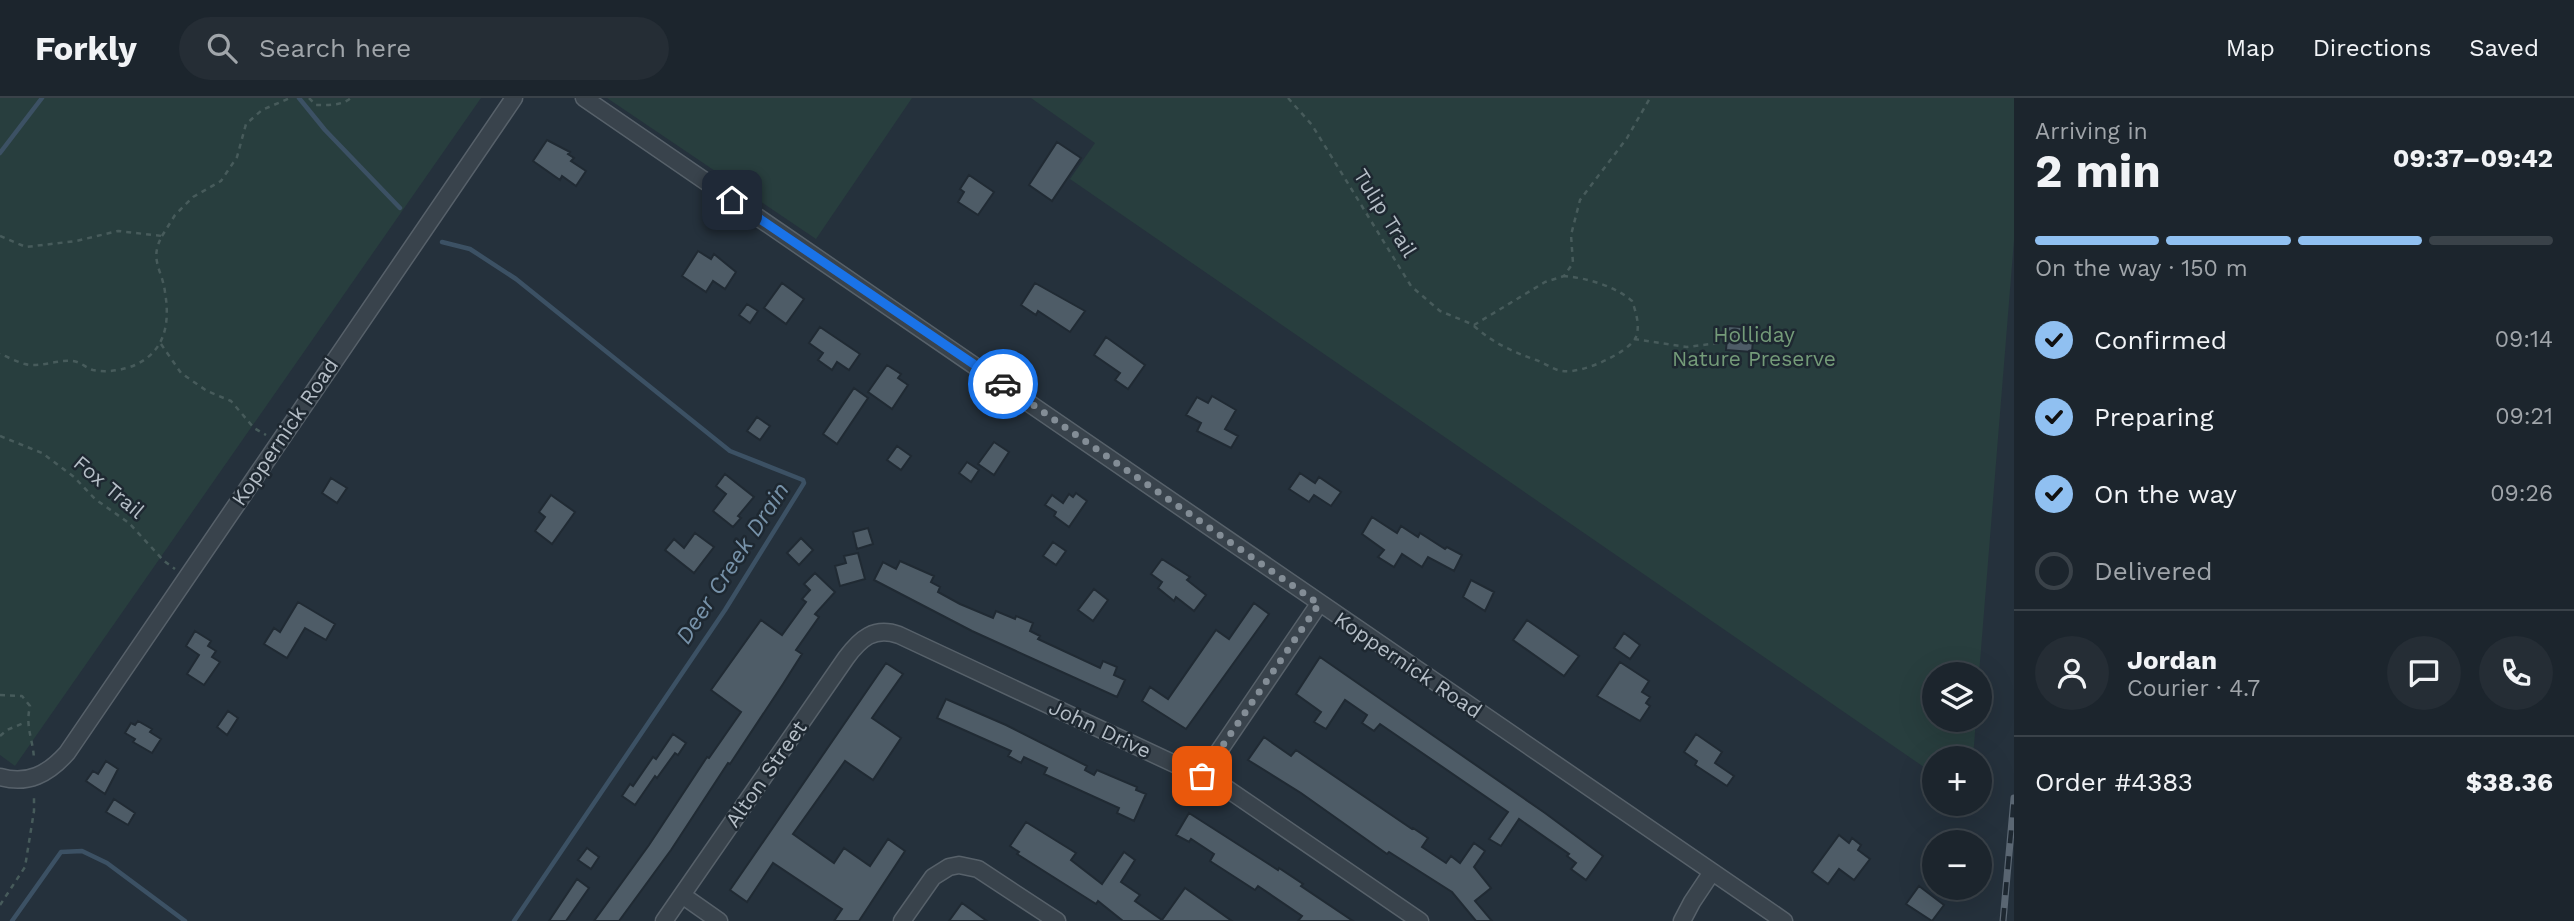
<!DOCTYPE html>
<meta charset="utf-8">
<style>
body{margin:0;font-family:"Work Sans",sans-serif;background:#252d35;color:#f1f3f6;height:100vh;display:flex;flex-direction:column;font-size:26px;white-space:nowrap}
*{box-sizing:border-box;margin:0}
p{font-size:23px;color:#a0a5aa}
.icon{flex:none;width:38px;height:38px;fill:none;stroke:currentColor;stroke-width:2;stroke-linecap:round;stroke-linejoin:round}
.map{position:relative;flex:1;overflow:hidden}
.side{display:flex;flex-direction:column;background:#1c252d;width:560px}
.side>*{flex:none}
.tools{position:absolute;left:1922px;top:564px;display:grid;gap:14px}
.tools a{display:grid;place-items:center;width:70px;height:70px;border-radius:50%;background:#1c252d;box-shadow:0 7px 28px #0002,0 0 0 2px #3a4249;font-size:35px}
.pin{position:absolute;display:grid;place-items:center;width:60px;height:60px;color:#fff;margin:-30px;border-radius:14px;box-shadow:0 4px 10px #0006}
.courier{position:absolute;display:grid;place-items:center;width:70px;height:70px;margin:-35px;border:5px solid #1a73e8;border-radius:50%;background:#fff;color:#222;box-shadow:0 2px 9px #0007}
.head em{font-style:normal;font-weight:700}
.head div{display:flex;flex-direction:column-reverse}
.head{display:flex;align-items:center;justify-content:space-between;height:119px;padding:0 21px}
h1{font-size:46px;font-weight:700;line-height:52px}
.bar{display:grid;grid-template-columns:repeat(4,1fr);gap:10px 7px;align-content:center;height:84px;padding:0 21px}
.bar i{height:9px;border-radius:5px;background:#3a4249}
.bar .current{background:#90c0f1}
.bar p{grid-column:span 4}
.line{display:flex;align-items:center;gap:18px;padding:0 21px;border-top:2px solid #3a4249}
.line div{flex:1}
.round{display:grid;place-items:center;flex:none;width:74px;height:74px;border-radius:37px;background:#252d35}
ol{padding:0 21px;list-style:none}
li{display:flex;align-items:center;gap:21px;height:77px}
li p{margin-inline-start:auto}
li .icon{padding:7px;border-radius:50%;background:#90c0f1;color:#111;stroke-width:4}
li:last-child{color:#a0a5aa}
li i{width:38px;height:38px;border:4px solid #3a4249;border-radius:50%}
header{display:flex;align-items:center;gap:42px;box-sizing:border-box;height:98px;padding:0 35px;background:#1c252d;border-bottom:2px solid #3a4249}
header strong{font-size:33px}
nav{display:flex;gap:38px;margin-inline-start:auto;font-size:24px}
.search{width:490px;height:63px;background:#252d35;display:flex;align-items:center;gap:18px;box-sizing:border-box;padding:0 24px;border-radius:38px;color:#a0a5aa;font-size:26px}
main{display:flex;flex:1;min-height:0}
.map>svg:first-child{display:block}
.green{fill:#283e3e}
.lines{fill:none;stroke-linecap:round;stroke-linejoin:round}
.stream{stroke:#3c5164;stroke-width:4.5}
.building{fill:#4e5c67;stroke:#202a33;stroke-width:2}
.street-casing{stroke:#57616a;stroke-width:19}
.path{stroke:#475b5b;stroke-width:2.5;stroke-dasharray:5 5;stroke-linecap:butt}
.street{stroke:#39434c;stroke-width:16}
.rail-casing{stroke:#5b6773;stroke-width:7}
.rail{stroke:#1e2831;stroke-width:4.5;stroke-dasharray:13;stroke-linecap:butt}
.done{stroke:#838d96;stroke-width:7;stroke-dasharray:0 12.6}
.route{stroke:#1a73e8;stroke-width:9}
.labels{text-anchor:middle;stroke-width:5;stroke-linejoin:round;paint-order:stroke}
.street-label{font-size:21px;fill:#b5bec7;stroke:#1e2831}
.park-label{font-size:21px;fill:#749b79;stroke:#1e2831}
.water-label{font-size:23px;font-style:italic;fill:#7792a9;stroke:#1e2831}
</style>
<header>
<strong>Forkly</strong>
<div class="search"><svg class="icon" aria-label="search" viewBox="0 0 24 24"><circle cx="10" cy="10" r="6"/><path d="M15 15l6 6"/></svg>Search here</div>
<nav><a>Map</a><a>Directions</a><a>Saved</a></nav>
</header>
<main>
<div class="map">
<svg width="2014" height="823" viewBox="0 0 2014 823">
<rect width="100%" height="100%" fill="#25313c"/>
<path class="green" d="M0,0H481L15,668L0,657Z
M607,0H912L816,141Z
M1031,0H2014V142L1979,576H1934V621H1976L1973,660H1934V676L1070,81L1095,45Z"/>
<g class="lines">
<path class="stream" d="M299,0L325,32L400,110
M0,55L42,0
M442,144L470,151L516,181L730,353L803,382L804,385L725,512L514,823
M12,823L61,754L82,753L107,765L185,823"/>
</g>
<path class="building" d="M547,42L570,54L568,56L574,60L571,63L586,73L576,88L562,78L560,82L533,63Z
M1057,44L1081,60L1052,103L1029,87Z
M969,77L994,94L978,117L958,104L964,94L960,91Z
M698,153L711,161L714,156L736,174L725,191L713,183L706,194L682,178Z
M782,185L804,201L786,226L764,210Z
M1035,185L1085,213L1070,234L1038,213L1036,217L1021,207Z
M747,206L758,213L750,225L739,217Z
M1728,228L1754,230L1752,254L1726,252Z
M820,229L860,256L849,272L837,264L832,272L818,262L823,255L809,245Z
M1106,239L1145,267L1128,291L1115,282L1120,275L1094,257Z
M887,267L901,276L898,280L908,287L892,311L868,294Z
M854,290L868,300L837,346L823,336Z
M1212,298L1236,312L1225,331L1238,338L1231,350L1197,333L1201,325L1186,317L1197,299L1208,305Z
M757,319L770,328L760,342L747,333Z
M994,344L1009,354L994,377L978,366Z
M897,348L911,358L901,372L887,362Z
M967,364L979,372L971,384L959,375Z
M1300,375L1315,385L1319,379L1341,394L1331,408L1314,397L1309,404L1289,391Z
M725,376L754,399L738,418L741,420L733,429L713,413L726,396L716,388Z
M331,380L347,390L337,405L322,395Z
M1076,395L1087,403L1069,429L1054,418L1056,414L1045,407L1052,397L1063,405L1069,396L1073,399Z
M551,397L575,414L552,446L535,433L545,419L539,414Z
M1372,419L1397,435L1401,428L1418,439L1420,435L1445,451L1447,449L1462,457L1454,473L1428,459L1422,469L1402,456L1394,469L1378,459L1384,452L1362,436Z
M868,430L873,446L857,451L853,434Z
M695,435L714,449L694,475L665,452L674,441L684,450Z
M801,440L813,452L799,467L787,455Z
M1053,444L1066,453L1056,467L1043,458Z
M858,455L865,481L840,488L835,468L846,465L844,458Z
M1162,461L1190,479L1187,482L1206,497L1194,513L1176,499L1174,503L1158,490L1162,484L1151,476Z
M900,463L934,478L931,484L940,489L938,494L960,506L993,520L996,513L1015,521L1016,518L1033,525L1030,533L1040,538L1038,541L1100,570L1103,563L1117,569L1114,577L1125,582L1117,599L972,533L874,482L883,464L896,471Z
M815,475L835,494L815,516L819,519L796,552L802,556L783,586L730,666L728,665L671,752L619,823H594L649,747L707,659L709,660L741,614L711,592L761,522L782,537L806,504L802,501L810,492L804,486Z
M1471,482L1494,494L1485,513L1463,499Z
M1094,491L1108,502L1093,523L1078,512Z
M298,504L335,526L326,542L305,530L287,560L264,546L274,530L280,534Z
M1254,505L1269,516L1186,631L1142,603L1150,589L1168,601L1216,532L1229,541Z
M1527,522L1579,558L1564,578L1513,542Z
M195,533L211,543L208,548L216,553L212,559L220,564L204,587L187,576L199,557L186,548Z
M1624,535L1640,547L1630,561L1614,550Z
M1320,559L1545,715L1603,758L1586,782L1571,771L1576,765L1567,758L1569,756L1519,721L1501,748L1489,741L1508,714L1380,626L1374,633L1362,625L1367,617L1345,602L1326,631L1314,624L1321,614L1296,596Z
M1620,564L1649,583L1642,594L1650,599L1646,605L1650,608L1640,623L1597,598Z
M886,565L903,576L872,620L901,640L873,682L845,663L793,736L834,765L844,750L870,768L888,741L905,753L859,823H834L842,811L773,765L747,804L730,792Z
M946,601L1006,627L1087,668L1085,672L1094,677L1097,672L1137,689L1136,692L1146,696L1134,723L1117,715L1119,710L1044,676L1047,670L1024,659L1021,665L1008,658L1011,653L937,620Z
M228,613L238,620L227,637L217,629Z
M138,623L152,631L150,634L161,641L152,655L133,644L135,641L125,635L131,625L135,627Z
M673,636L686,645L678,657L675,655L657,680L655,678L635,707L622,698L630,686L633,688L653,659L656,661Z
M1696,636L1722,654L1715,665L1734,678L1727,688L1695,667L1697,663L1684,654Z
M1264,639L1291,658L1296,652L1412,731L1413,730L1428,740L1422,749L1446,765L1451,758L1460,765L1474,745L1485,753L1474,769L1491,790L1475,803L1492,823H1476L1452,794L1389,754L1387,756L1301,695L1248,662Z
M106,663L118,671L105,696L86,683L93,673L98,676Z
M114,701L135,715L128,727L106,714Z
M1189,715L1278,772L1279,770L1303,786L1301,788L1353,823H1298L1302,818L1258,788L1255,792L1210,763L1214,756L1191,741L1189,744L1176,737Z
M1026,724L1076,755L1071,762L1102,786L1124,754L1135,762L1121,784L1140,797L1135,803L1162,822L1185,790L1232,823H1123L1098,803L1096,806L1017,756L1019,754L1010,748Z
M1839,737L1849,745L1852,740L1861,747L1858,752L1870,761L1854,782L1839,771L1828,786L1812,774Z
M587,750L599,759L591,771L578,762Z
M577,781L589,790L566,823H549Z
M1919,788L1944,807L1932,823L1906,806Z
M962,805L987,823H949Z"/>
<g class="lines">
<defs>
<path id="street" d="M584,0L1784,823
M1202,678L1319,506
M0,679C28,687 48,676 67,655L514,0
M682,797L719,823
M664,823L846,560C860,541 874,528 899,537L1226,690L1420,823
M902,823L933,779L949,769L959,767L978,771L1057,823
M1682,823L1692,804L1712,774"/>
</defs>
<use href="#street" class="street-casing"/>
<path class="path" d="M309,0L316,7C328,7 341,8 351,0
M1288,0L1312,27L1411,188L1440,213L1474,227L1545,184L1564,178L1573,165L1571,137L1580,102L1627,40L1650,0
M0,138L26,149L76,143L118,133L162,138C149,162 162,171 165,194C170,224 166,253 135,267C124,272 106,275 93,272C86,270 81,264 73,263C58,261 40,270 25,266C17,264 8,259 0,256
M162,138L175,117L193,99L221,83L237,59L246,26L262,12L290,0
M1474,228C1493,245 1513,254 1536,262C1545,265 1553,272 1562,273C1581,276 1624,257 1635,241C1641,230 1636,214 1632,203C1615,188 1587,180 1564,178
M1634,241L1687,249L1727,244
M161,246L181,275L207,293L231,303L254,330L266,337
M0,338L42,355L74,379L95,401L129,425L164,463L175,471
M0,597L22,598L30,608C25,630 33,640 34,661
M0,638L7,632L26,624
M0,807L25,769L34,713V696"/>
<use href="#street" class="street"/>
<defs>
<path id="rail" d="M2003,823L2014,700"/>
</defs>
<use href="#rail" class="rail-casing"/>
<use href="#rail" class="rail"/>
</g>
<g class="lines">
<path class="done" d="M1003,286L1319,506L1202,678"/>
<path class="route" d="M732,102L1003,286"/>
</g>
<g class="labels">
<g class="street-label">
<text transform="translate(1385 115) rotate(58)" y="7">Tulip Trail</text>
<text transform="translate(285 334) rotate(-56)" y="7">Koppernick Road</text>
<text transform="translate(109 389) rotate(40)" y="7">Fox Trail</text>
<text transform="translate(1408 567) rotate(34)" y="7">Koppernick Road</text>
<text transform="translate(1100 631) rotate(25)" y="7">John Drive</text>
<text transform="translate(766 676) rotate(-55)" y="7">Alton Street</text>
</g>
<g class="park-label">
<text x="1754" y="244">Holliday<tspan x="1754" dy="24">Nature Preserve</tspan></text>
</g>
<g class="water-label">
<text transform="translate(732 465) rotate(-57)" y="8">Deer Creek Drain</text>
</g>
</g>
</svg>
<div class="tools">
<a><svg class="icon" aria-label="layers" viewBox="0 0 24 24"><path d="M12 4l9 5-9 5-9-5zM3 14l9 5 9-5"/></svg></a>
<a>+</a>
<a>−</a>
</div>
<div class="pin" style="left:1202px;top:678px;background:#ea580c"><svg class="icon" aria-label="bag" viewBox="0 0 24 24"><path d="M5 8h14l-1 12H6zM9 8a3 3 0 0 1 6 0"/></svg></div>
<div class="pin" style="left:732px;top:102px;background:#1f2937"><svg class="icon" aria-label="home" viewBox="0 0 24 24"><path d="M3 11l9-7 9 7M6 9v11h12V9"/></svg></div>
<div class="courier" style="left:1003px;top:286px"><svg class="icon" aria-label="car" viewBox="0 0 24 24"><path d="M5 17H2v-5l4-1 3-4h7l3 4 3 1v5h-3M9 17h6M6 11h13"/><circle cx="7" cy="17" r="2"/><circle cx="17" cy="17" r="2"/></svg></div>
</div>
<section class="side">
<div class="head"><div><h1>2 min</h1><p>Arriving in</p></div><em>09:37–09:42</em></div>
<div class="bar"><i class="current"></i><i class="current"></i><i class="current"></i><i></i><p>On the way · 150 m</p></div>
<ol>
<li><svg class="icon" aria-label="check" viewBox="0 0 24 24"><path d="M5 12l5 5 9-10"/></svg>Confirmed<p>09:14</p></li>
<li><svg class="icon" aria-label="check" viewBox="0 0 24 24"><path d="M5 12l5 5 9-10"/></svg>Preparing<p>09:21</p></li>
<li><svg class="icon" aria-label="check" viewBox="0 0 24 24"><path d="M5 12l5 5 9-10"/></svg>On the way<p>09:26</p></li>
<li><i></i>Delivered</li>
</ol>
<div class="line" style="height:126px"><a class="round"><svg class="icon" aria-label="person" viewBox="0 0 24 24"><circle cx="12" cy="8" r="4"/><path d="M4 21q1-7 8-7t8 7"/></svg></a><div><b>Jordan</b><p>Courier · 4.7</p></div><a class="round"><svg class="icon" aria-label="chat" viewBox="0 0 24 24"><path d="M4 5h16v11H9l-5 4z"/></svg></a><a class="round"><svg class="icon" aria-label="phone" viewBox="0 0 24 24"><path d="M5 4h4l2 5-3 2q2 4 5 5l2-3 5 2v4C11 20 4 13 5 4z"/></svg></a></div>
<div class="line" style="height:91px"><div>Order #4383</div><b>$38.36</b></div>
</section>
</main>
